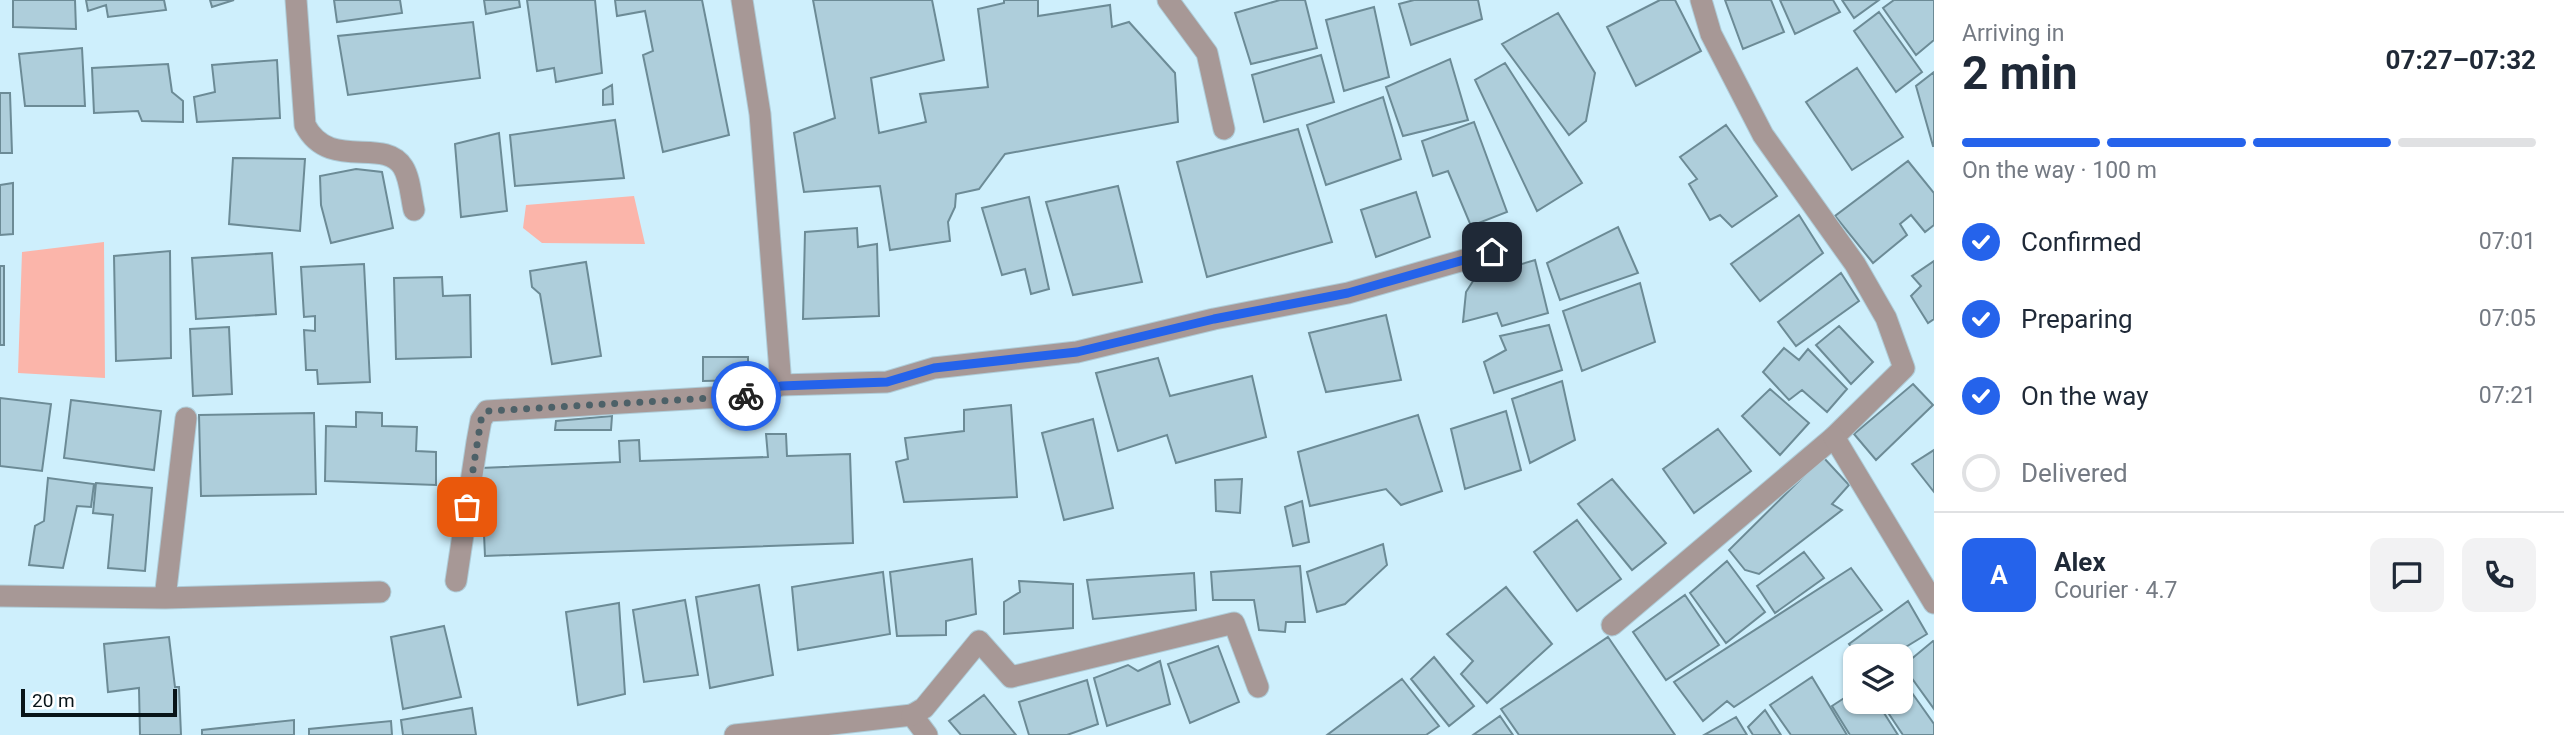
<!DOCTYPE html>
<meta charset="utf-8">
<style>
body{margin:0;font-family:Roboto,sans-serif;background:#f2f2f3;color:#1f2937;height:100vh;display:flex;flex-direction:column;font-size:26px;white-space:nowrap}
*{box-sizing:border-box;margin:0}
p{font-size:23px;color:#747a83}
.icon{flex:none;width:38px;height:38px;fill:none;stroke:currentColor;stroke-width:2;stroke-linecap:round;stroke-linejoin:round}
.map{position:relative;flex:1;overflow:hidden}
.panel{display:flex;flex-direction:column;background:#fff;width:630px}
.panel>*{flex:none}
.fabs{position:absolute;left:1843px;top:644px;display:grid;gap:14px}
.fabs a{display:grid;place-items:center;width:70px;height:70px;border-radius:14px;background:#fff;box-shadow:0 2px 5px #0004;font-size:35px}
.scale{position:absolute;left:21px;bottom:18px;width:156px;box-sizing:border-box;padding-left:7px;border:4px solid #081418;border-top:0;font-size:19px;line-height:24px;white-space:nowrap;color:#081418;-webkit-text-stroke:5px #fff;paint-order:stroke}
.pin{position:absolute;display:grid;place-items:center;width:60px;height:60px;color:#fff;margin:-30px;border-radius:14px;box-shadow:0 4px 10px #0006}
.courier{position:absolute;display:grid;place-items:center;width:70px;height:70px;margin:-35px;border:5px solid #2563eb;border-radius:50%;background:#fff;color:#222;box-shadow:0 2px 9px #0007}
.headline em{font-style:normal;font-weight:700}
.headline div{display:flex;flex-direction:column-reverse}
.headline{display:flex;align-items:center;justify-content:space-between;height:119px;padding:0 28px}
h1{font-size:46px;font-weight:700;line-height:52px}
.bar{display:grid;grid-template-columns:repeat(4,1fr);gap:10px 7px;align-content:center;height:84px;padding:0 28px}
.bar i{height:9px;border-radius:5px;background:#e0e1e3}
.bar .on{background:#2563eb}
.bar p{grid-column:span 4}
.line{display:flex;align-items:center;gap:18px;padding:0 28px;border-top:2px solid #e0e1e3}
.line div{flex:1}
.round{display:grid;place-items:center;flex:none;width:74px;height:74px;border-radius:14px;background:#f2f2f3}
ol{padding:0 28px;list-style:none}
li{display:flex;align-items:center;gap:21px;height:77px}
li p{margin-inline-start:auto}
li .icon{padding:7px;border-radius:50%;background:#2563eb;color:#fff;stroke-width:4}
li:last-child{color:#747a83}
li i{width:38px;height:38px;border:4px solid #e0e1e3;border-radius:50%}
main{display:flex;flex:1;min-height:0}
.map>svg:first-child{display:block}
.green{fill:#fbb5aa}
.building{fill:#aecedb;stroke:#6c8b96;stroke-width:2}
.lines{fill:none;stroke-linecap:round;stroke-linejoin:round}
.lane-casing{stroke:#aeccd8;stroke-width:23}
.street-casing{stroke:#aeccd8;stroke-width:23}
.lane{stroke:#a79896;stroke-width:21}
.street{stroke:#a79896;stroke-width:21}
.done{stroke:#4d6168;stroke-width:7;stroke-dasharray:0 12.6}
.route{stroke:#2563eb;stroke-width:9}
</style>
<main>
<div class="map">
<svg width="1934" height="735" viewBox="0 0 1934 735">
<rect width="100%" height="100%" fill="#ceeffc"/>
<path class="green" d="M634,196L645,244L542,243L523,228L526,205Z
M104,242L105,378L18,373L22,252Z"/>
<path class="building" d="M13,0H75L76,29L13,27Z
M86,0H164L166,10L108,17L106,5L88,11Z
M210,0H234L212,7Z
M334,0H400L402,13L337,22Z
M484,0H519L520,7L486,14Z
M527,0H595L602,73L556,82L554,68L537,71Z
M615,0H702L729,135L663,152L643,55L653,51L645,11L617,16Z
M813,0H932L944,60L871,78L879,133L926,122L920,94L988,87L978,9L1004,3V0H1038V16L1110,5L1112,27L1129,22L1175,73L1178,122L1005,154L979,189L956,194L955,207L948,222L950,241L890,250L880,186L804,192L794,133L835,118Z
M1280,0H1305L1317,48L1251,64L1235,13Z
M1414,0H1478L1482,19L1411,45L1399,4Z
M1660,0H1675L1701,51L1636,86L1607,27Z
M1725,0H1771L1784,32L1743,49Z
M1780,0H1833L1840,12L1795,34Z
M1842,0H1879L1854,18Z
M1894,0H1934V40L1916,55L1883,8Z
M1374,7L1389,77L1344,91L1326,20Z
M1879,12L1922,72L1896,92L1854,31Z
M1558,13L1595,73L1586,121L1569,135L1502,44Z
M473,22L480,78L348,95L338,36Z
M82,48L85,106H25L19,54Z
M1321,55L1334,102L1264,122L1252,75Z
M1450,59L1468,120L1403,136L1386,87Z
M277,60L280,118L197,122L194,97L215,92L212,65Z
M1505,63L1582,183L1537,211L1475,80Z
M168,64L172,92L183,101V122L142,121L138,111L94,113L92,68Z
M1857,68L1903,137L1852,170L1806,102Z
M1934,72V146H1933L1916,86Z
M612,85L613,104L603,105V90Z
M0,93H10L12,153H0Z
M1383,97L1401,159L1326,185L1307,125Z
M615,120L624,178L515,186L510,135Z
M1474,122L1507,212L1471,226L1448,171L1433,176L1422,141Z
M1726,125L1777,196L1732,227L1720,215L1710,220L1689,184L1697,179L1680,157Z
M1298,129L1332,242L1207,277L1177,162Z
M499,133L507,211L461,217L455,144Z
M233,158L305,159L300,231L229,224Z
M1908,161L1934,193V225L1925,232L1911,215L1900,224L1907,235L1873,263L1835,216Z
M356,169L382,172L393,228L331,243L321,205L320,176Z
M13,183V234L0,235V185Z
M1118,186L1142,282L1073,295L1046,202Z
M1416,192L1430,237L1376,257L1361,210Z
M1029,197L1049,289L1031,294L1025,269L1002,275L982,208Z
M1799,215L1823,253L1760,301L1731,264Z
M1618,227L1638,273L1560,300L1547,263Z
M857,228L858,247L877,244L879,316L803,319L805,232Z
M170,251L171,358L116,361L114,256Z
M272,253L276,314L196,319L192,258Z
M1535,260L1548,313L1502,326L1497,313L1463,322L1466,292L1475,278Z
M1934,261V319L1928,323L1911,296L1921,286L1912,276Z
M586,262L601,356L552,364L540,294L532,287L530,271Z
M364,264L370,382L318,384L317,370H306L304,330L315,331V316L304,317L301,267Z
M0,266H4V345H0Z
M1841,273L1859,301L1796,346L1778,322Z
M442,277L443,296L470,295L471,357L396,359L394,278Z
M1640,283L1655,342L1582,371L1563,311Z
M1386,315L1401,380L1326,392L1309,333Z
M1549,325L1562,370L1494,393L1484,362L1506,350L1500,336Z
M1839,326L1873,362L1851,384L1816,345Z
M229,327L232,394L193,396L190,329Z
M1784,348L1799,360L1808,349L1847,389L1827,412L1802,390L1789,400L1763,372Z
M703,357H748V380L703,381Z
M1158,358L1170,396L1252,376L1266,437L1176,463L1167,435L1118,451L1096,373Z
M1562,381L1575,440L1530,463L1512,399Z
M1913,384L1933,405L1876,460L1854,434Z
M1770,389L1809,423L1780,455L1742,416Z
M0,398L51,404L42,471L0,466Z
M71,400L161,411L154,470L64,458Z
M1011,405L1017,497L904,502L896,462L908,459L905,438L964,431V410Z
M1506,411L1521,470L1465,489L1451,429Z
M356,412L382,413V426L417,427L416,451L436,452V485L325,481L326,426L356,427Z
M314,413L316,494L201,496L199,415Z
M1418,415L1442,491L1401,505L1386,489L1310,506L1298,452Z
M612,416L611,430H555L556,421Z
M1093,419L1113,508L1064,520L1042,433Z
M1718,429L1751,471L1694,513L1663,469Z
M766,434H786L787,456L850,454L853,543L485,556L481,468L620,462L619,441L639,440L640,461L768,457Z
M1934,450V492L1912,464Z
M1823,457L1849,485L1832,504L1842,510L1759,574L1745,570L1729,550Z
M48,478L94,484L91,507L77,506L63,568L29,565L35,526L44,521Z
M1242,479L1240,513L1216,511L1215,480Z
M1612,479L1666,543L1632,570L1578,504Z
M96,483L152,488L145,571L108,568L113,515L93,513Z
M1302,501L1309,542L1293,546L1285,507Z
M1577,520L1621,579L1577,611L1534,552Z
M1383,544L1387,565L1345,604L1317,612L1307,572Z
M1804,552L1824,578L1775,613L1757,586Z
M972,559L976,614L946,621V635L897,636L890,572Z
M1727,561L1765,612L1726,643L1690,593Z
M1300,566L1305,622H1286L1285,632L1259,630L1254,600H1213L1211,572Z
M1851,568L1882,610L1734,707L1727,701L1703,721L1674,682Z
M883,572L890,634L798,650L792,587Z
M1194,573L1196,610L1093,619L1087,580Z
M1019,581L1073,584V628L1004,634V602L1020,592Z
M759,585L773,675L710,688L696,597Z
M1506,587L1552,644L1487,703L1461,674L1473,661L1447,634Z
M1685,595L1719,645L1666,680L1633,632Z
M685,600L698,675L644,682L633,610Z
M1908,601L1927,634L1891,656H1858L1849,644Z
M619,603L625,694L578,705L566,612Z
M444,626L461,697L403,709L391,637Z
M169,637L175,687H179L181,735H140L139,688L108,692L104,644Z
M1608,637L1675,735H1519L1501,709Z
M1933,641L1934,642V709L1903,666Z
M1218,646L1239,702L1190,723L1168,664Z
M1434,657L1474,706L1449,726L1411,679Z
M1160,661L1170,704L1107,726L1094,678L1128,665L1138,671Z
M1900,676L1934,724V735H1903L1881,702H1900Z
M1812,677L1847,735H1791L1770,705Z
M1402,679L1439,726L1426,735H1327Z
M1087,680L1098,724L1067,735H1029L1019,702Z
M1855,691V702H1877L1898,735H1850L1832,706Z
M984,695L1016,735H961L949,721Z
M472,708L476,735H403L401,720Z
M1765,710L1781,735H1753L1748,727Z
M1500,716L1513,735H1473Z
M1736,717L1747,735H1704Z
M294,720V735H202V730Z
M391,721L392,735H309V729Z"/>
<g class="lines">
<defs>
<path id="lane" d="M0,596L165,598L380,592
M165,598L186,418
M1612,625L1834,437L1904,368L1886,318L1855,264L1763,135L1711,34L1701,0
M735,735L912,715L927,735"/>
<path id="street" d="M296,0L305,125C329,172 384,136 403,167C410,178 411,197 414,210
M742,0L760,114L781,385
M1168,0L1207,53L1224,129
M1834,437L1934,603
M456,581L477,442L481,420L487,411L755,395L781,385L887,382L934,368L1077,352L1214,319L1348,293L1492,252
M912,715L924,708L979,641L1011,677L1234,623L1258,687"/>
</defs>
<use href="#lane" class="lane-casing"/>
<use href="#street" class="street-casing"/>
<use href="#lane" class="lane"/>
<use href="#street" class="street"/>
</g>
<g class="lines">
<path class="done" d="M467,507L481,420L487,411L746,396"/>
<path class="route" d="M746,396L781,386L887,382L934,368L1077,352L1214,319L1348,293L1492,252"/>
</g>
</svg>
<div class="fabs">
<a><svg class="icon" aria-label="layers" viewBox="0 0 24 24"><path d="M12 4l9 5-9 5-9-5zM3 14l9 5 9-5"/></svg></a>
</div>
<div class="scale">20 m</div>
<div class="pin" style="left:467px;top:507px;background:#ea580c"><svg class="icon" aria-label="bag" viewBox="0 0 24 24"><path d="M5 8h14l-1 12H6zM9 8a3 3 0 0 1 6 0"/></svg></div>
<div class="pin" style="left:1492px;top:252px;background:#1f2937"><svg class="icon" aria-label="home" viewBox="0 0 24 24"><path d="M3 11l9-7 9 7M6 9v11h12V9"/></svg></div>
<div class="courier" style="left:746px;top:396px"><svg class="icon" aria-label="bike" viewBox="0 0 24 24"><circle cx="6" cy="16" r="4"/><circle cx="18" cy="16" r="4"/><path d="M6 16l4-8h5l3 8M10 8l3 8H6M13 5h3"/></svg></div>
</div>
<section class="panel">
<div class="headline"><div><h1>2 min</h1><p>Arriving in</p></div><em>07:27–07:32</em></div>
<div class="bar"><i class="on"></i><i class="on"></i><i class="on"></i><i></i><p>On the way · 100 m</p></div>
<ol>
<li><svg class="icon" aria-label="check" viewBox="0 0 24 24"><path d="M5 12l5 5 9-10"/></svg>Confirmed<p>07:01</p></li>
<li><svg class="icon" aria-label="check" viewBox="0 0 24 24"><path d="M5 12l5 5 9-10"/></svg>Preparing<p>07:05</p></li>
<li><svg class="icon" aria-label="check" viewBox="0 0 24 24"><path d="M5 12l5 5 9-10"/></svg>On the way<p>07:21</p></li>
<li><i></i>Delivered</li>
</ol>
<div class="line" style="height:126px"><b class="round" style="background:#2563eb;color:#fff">A</b><div><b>Alex</b><p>Courier · 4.7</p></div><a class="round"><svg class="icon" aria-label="chat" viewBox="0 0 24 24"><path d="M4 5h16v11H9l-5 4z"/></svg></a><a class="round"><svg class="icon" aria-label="phone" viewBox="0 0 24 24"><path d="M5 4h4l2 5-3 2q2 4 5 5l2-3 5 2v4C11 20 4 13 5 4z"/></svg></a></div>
</section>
</main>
